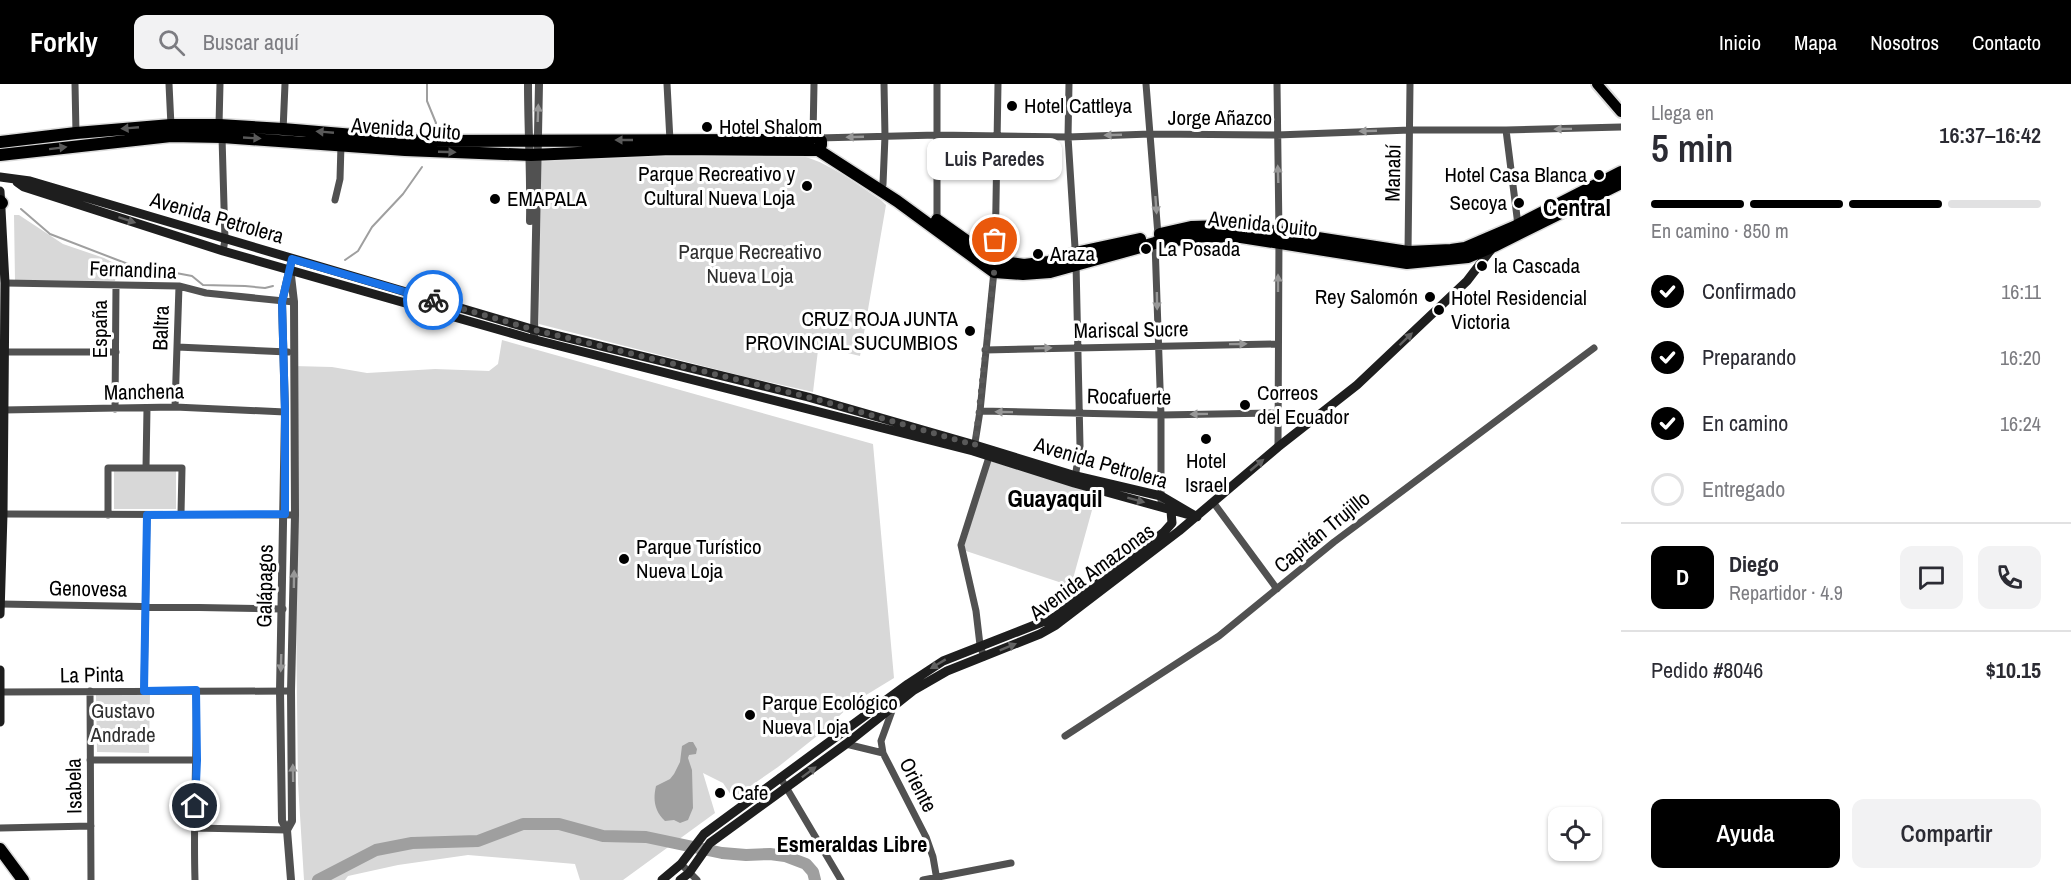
<!DOCTYPE html>
<html lang="es">
<meta charset="utf-8">
<style>
body{margin:0;font-family:"Archivo Narrow",sans-serif;background:#f2f2f3;color:#2b2b33;height:100vh;display:flex;flex-direction:column;font-size:22px;white-space:nowrap}
*{box-sizing:border-box;margin:0}
p{font-size:20px;color:#7c7c81}
.icon{flex:none;width:33px;height:33px;fill:none;stroke:currentColor;stroke-width:2;stroke-linecap:round;stroke-linejoin:round}
.map{position:relative;flex:1;overflow:hidden}
.sheet{display:flex;flex-direction:column;background:#fff;width:450px}
.sheet>*{flex:none}
.controls{position:absolute;left:1548px;top:723px;display:grid;gap:12px}
.controls a{display:grid;place-items:center;width:54px;height:54px;border-radius:12px;background:#fff;box-shadow:0 2px 4px #0004;font-size:30px}
.pin{position:absolute;display:grid;place-items:center;width:51px;height:51px;color:#fff;margin:-26px;border:3px solid #fff;border-radius:50%;box-shadow:0 2px 6px #0007}
.courier{position:absolute;display:grid;place-items:center;width:60px;height:60px;margin:-30px;border:4px solid #1a73e8;border-radius:50%;background:#fff;color:#222;box-shadow:0 2px 8px #0007}
.bubble{position:absolute;height:42px;border-radius:12px;background:#fff;box-shadow:0 2px 4px #0004;font-size:20px;font-weight:600;line-height:42px;text-align:center}
.overview em{font-style:normal;font-weight:600}
.overview div{display:flex;flex-direction:column-reverse}
.overview{display:flex;align-items:center;justify-content:space-between;height:102px;padding:0 30px}
h1{font-size:39px;font-weight:600;line-height:45px}
.bar{display:grid;grid-template-columns:repeat(4,1fr);gap:9px 6px;align-content:center;height:72px;padding:0 30px}
.bar i{height:8px;border-radius:4px;background:#e1e1e2}
.bar .selected{background:#000}
.bar p{grid-column:span 4}
.line{display:flex;align-items:center;gap:15px;padding:0 30px;border-top:2px solid #e1e1e2}
.line div{flex:1}
.round{display:grid;place-items:center;flex:none;width:63px;height:63px;border-radius:12px;background:#f2f2f3}
ol{padding:0 30px;list-style:none}
li{display:flex;align-items:center;gap:18px;height:66px}
li p{margin-inline-start:auto}
li .icon{padding:6px;border-radius:50%;background:#000;color:#fff;stroke-width:4}
li:last-child{color:#7c7c81}
li i{width:33px;height:33px;border:3px solid #e1e1e2;border-radius:50%}
.primary-button{display:flex;gap:12px;margin-top:auto;padding:12px 30px}
.primary-button a{flex:1;height:69px;border-radius:12px;background:#000;color:#fff;font-size:24px;font-weight:600;line-height:69px;text-align:center}
.primary-button a+a{background:#f2f2f3;color:#2b2b33}
header{display:flex;align-items:center;gap:36px;box-sizing:border-box;height:84px;padding:0 30px;background:#000;color:#fff}
header strong{font-size:28px}
nav{display:flex;gap:33px;margin-inline-start:auto;font-size:21px}
.search{width:420px;height:54px;background:#f2f2f3;display:flex;align-items:center;gap:15px;box-sizing:border-box;padding:0 21px;border-radius:12px;color:#7c7c81;font-size:22px}
main{display:flex;flex:1;min-height:0}
.map>svg:first-child{display:block}
.green{fill:#d8d8d8}
.water{fill:#9f9f9f}
.lines{fill:none;stroke-linecap:round;stroke-linejoin:round}
.stream{stroke:#9f9f9f;stroke-width:2}
.river{stroke:#9f9f9f;stroke-width:12}
.primary-casing{stroke:#dbdbdb;stroke-width:14}
.trunk-casing{stroke:#dbdbdb;stroke-width:15}
.minor{stroke:#515151;stroke-width:7}
.tertiary{stroke:#515151;stroke-width:8}
.secondary{stroke:#1e1e1e;stroke-width:9}
.primary{stroke:#000;stroke-width:10}
.trunk{stroke:#000;stroke-width:12}
.oneway{fill:#979797}
.oneway2{fill:#595959}
.oneway3{fill:#626262}
.done{stroke:#595959;stroke-width:6;stroke-dasharray:0 10.8}
.route{stroke:#1a73e8;stroke-width:8}
.poi-dot{fill:#000;stroke:#fff;stroke-width:2}
.labels{text-anchor:middle;stroke-width:6;stroke-linejoin:round;paint-order:stroke}
.poi-label{font-size:21px;fill:#000;stroke:#fff;text-anchor:start}
.street-label{font-size:21px;fill:#000;stroke:#fff}
.park-label{font-size:21px;fill:#2f2f2f;stroke:#fff}
.neighbourhood-label{font-size:22px;font-weight:bold;fill:#000;stroke:#fff}
.quarter-label{font-size:24px;font-weight:bold;fill:#000;stroke:#fff}
</style>
<header>
<strong>Forkly</strong>
<div class="search"><svg class="icon" aria-label="search" viewBox="0 0 24 24"><circle cx="10" cy="10" r="6"/><path d="M15 15l6 6"/></svg>Buscar aquí</div>
<nav><a>Inicio</a><a>Mapa</a><a>Nosotros</a><a>Contacto</a></nav>
</header>
<main>
<div class="map">
<svg width="1621" height="796" viewBox="0 0 1621 796">
<rect width="100%" height="100%" fill="#fff"/>
<path class="green" d="M790,70C823,73 853,98 881,116L886,121L860,272L823,263L818,266L813,308L746,293L539,240L541,75Z
M14,131H19L63,160L104,174L118,181L115,197L15,196Z
M502,256L873,360L894,594L853,619L822,648L778,683L733,714L723,699L703,689L715,729L623,796H580L575,780L468,771L398,781L348,792L345,796H304L298,699L293,282L332,283L367,289L435,285L489,287L498,280Z
M990,377L1097,408L1071,502L963,466Z
M114,387H176V425H114Z
M96,610H150L149,669L97,668Z"/>
<path class="water" d="M689,658H693L697,665L696,670L689,671L688,674L692,686L693,724L688,736L680,739L674,736L665,737C654,727 653,715 656,702L670,695L674,690L680,678L682,662Z"/>
<g class="lines">
<path class="stream" d="M427,0V17L436,39L434,45
M21,125L50,150L128,180L192,192L203,201L245,202L265,204L273,202
M345,176L358,167L372,143L403,110L422,83"/>
<path class="river" d="M318,796L376,766L412,759L478,757L523,740H559L603,752L646,753L722,769L746,771L770,770L785,772L806,780L813,788L815,796"/>
<defs>
<path id="primary" d="M1597,0L1621,28"/>
<path id="trunk" d="M0,58L76,49L171,41H219L283,45L425,57L809,56
M818,66L821,61V57L817,53L811,54L807,60L811,66H818L897,117L994,188L1023,190L1050,188L1155,159L1204,152L1241,153L1407,179L1468,173L1494,162L1621,99
M0,71L171,52L222,53L405,66L531,71L671,65L811,66
M0,117L2,119
M937,136L995,177L1024,181L1049,178L1075,169L1140,155
M1160,150L1191,143L1223,142L1254,144L1408,168L1451,166L1465,164L1514,143L1621,88
M0,765L23,796"/>
</defs>
<use href="#primary" class="primary-casing"/>
<use href="#trunk" class="trunk-casing"/>
<path class="minor" d="M75,0L76,49
M169,0L171,42
M667,0L670,57
M1069,0L1068,53L1076,179L1080,362L1075,394
M1146,0L1158,151L1155,159L1161,331V417
M1277,0L1279,149L1278,363
M219,41L220,0
M1506,46L1518,141
M283,47L285,0
M222,53L225,156L223,167
M813,53L814,0
M818,54L937,51L1068,53L1150,50L1277,51L1410,46H1506L1621,43
M883,100L885,52L884,0
M335,116L340,95L341,61
M936,138L937,136V0
M1408,168L1410,0
M5,199L179,202L206,209L294,218
M177,263L288,268
M985,266L1278,260
M3,268H116
M175,323L179,202
M115,325L116,201
M3,326L175,323L285,328
M980,327L1161,331L1278,329
M974,365L980,327L995,177L998,0
M146,384L147,324
M1213,418L1277,505
M3,430L295,431
M108,431V384H182L181,430
M0,520L283,525
M984,573L980,561L976,527L961,461L989,373
M90,607L91,796
M144,607L147,431
M1,608L291,607
M893,624L881,657L883,669L926,753L933,773L937,796
M1065,652L1219,552L1334,458L1594,264
M846,660L883,669
M90,676H197
M780,693L841,796
M0,744L91,742
M194,744L287,746
M681,780L697,796
M195,796C193,733 197,670 196,606
M923,796L1011,779"/>
<path class="tertiary" d="M528,0C528,46 531,91 530,137
M534,252L539,0
M287,746L292,737L291,607L295,431L294,218L291,192
M291,796L287,746L282,737L280,607L285,328L282,218L292,175"/>
<path class="secondary" d="M0,93L30,97L535,246L808,313L975,361L1076,392L1161,412L1197,433
M17,98L24,103L223,167L528,254L973,367L1074,399L1186,430
M0,107L5,199L3,430L0,530
M0,586V638
M662,796L681,780L704,750L908,600L943,577L1055,533L1164,448L1172,439L1171,427
M680,796L689,789L710,759L846,660L914,606L947,587L1040,550L1056,541L1179,447L1278,363L1357,301L1467,197L1493,163"/>
<use href="#primary" class="primary"/>
<use href="#trunk" class="trunk"/>
</g>
<defs><path id="oneway-solid" d="M-6-.8H1V-3.2L6.5 0L1 3.2V.8H-6Z" transform="scale(1.5)"/></defs>
<g class="oneway">
<use href="#oneway-solid" transform="translate(538 29) rotate(-88)"/>
<use href="#oneway-solid" transform="translate(1563 45) rotate(179)"/>
<use href="#oneway-solid" transform="translate(1368 47) rotate(178)"/>
<use href="#oneway-solid" transform="translate(1113 51) rotate(178)"/>
<use href="#oneway-solid" transform="translate(855 53) rotate(178)"/>
<use href="#oneway-solid" transform="translate(1278 90) rotate(-92)"/>
<use href="#oneway-solid" transform="translate(1156 121) rotate(86)"/>
<use href="#oneway-solid" transform="translate(1278 199) rotate(-90)"/>
<use href="#oneway-solid" transform="translate(1157 217) rotate(89)"/>
<use href="#oneway-solid" transform="translate(1238 260) rotate(-1)"/>
<use href="#oneway-solid" transform="translate(1043 264) rotate(-2)"/>
<use href="#oneway-solid" transform="translate(1004 328) rotate(-179)"/>
<use href="#oneway-solid" transform="translate(1199 330) rotate(179)"/>
<use href="#oneway-solid" transform="translate(294 495) rotate(-89)"/>
<use href="#oneway-solid" transform="translate(281 579) rotate(92)"/>
<use href="#oneway-solid" transform="translate(293 689) rotate(-91)"/>
</g>
<g class="oneway2">
<use href="#oneway-solid" transform="translate(130 44) rotate(175)"/>
<use href="#oneway-solid" transform="translate(325 48) rotate(-175)"/>
<use href="#oneway-solid" transform="translate(252 54) rotate(3)"/>
<use href="#oneway-solid" transform="translate(624 56) rotate(180)"/>
<use href="#oneway-solid" transform="translate(58 64) rotate(-7)"/>
<use href="#oneway-solid" transform="translate(447 68) rotate(2)"/>
</g>
<g class="oneway3">
<use href="#oneway-solid" transform="translate(127 136) rotate(18)"/>
<use href="#oneway-solid" transform="translate(1406 255) rotate(-44)"/>
<use href="#oneway-solid" transform="translate(1257 381) rotate(-40)"/>
<use href="#oneway-solid" transform="translate(1136 416) rotate(15)"/>
<use href="#oneway-solid" transform="translate(1008 563) rotate(-22)"/>
<use href="#oneway-solid" transform="translate(938 580) rotate(149)"/>
<use href="#oneway-solid" transform="translate(809 688) rotate(-37)"/>
</g>
<g class="lines">
<path class="done" d="M433,216L535,246L808,313L975,361L994,189L995,156"/>
<path class="route" d="M195,722L197,676L196,606L144,607L147,431L285,430V328L282,218L292,175L433,216"/>
</g>
<g class="poi-dot">
<circle cx="1012" cy="22" r="6"/>
<circle cx="707" cy="43" r="6"/>
<circle cx="1599" cy="91" r="6"/>
<circle cx="807" cy="102" r="6"/>
<circle cx="495" cy="115" r="6"/>
<circle cx="1519" cy="119" r="6"/>
<circle cx="1146" cy="165" r="6"/>
<circle cx="1038" cy="170" r="6"/>
<circle cx="1482" cy="182" r="6"/>
<circle cx="1430" cy="213" r="6"/>
<circle cx="1439" cy="226" r="6"/>
<circle cx="970" cy="247" r="6"/>
<circle cx="1245" cy="321" r="6"/>
<circle cx="1206" cy="355" r="6"/>
<circle cx="624" cy="475" r="6"/>
<circle cx="750" cy="631" r="6"/>
<circle cx="720" cy="709" r="6"/>
</g>
<g class="labels">
<g class="poi-label">
<text x="1024" y="29">Hotel Cattleya</text>
<text x="719" y="50">Hotel Shalom</text>
<text x="795" y="97" text-anchor="end">Parque Recreativo y<tspan x="795" dy="24">Cultural Nueva Loja</tspan></text>
<text x="1587" y="98" text-anchor="end">Hotel Casa Blanca</text>
<text x="507" y="122">EMAPALA</text>
<text x="1507" y="126" text-anchor="end">Secoya</text>
<text x="1158" y="172">La Posada</text>
<text x="1050" y="177">Araza</text>
<text x="1494" y="189">la Cascada</text>
<text x="1418" y="220" text-anchor="end">Rey Salomón</text>
<text x="1451" y="221">Hotel Residencial<tspan x="1451" dy="24">Victoria</tspan></text>
<text x="958" y="242" text-anchor="end">CRUZ ROJA JUNTA<tspan x="958" dy="24">PROVINCIAL SUCUMBIOS</tspan></text>
<text x="1257" y="316">Correos<tspan x="1257" dy="24">del Ecuador</tspan></text>
<text x="1206" y="384" text-anchor="middle">Hotel<tspan x="1206" dy="24">Israel</tspan></text>
<text x="636" y="470">Parque Turístico<tspan x="636" dy="24">Nueva Loja</tspan></text>
<text x="762" y="626">Parque Ecológico<tspan x="762" dy="24">Nueva Loja</tspan></text>
<text x="732" y="716">Cafe</text>
</g>
<g class="street-label">
<text x="1220" y="41">Jorge Añazco</text>
<text transform="translate(406 45) rotate(4)" y="7">Avenida Quito</text>
<text transform="translate(1393 89) rotate(-89)" y="7">Manabí</text>
<text transform="translate(217 134) rotate(16)" y="7">Avenida Petrolera</text>
<text transform="translate(1263 140) rotate(6)" y="7">Avenida Quito</text>
<text transform="translate(133 186) rotate(2)" y="7">Fernandina</text>
<text transform="translate(161 244) rotate(-88)" y="7">Baltra</text>
<text transform="translate(100 245) rotate(-90)" y="7">España</text>
<text transform="translate(1131 246) rotate(-1)" y="7">Mariscal Sucre</text>
<text transform="translate(144 308) rotate(-1)" y="7">Manchena</text>
<text transform="translate(1129 313) rotate(1)" y="7">Rocafuerte</text>
<text transform="translate(1101 379) rotate(16)" y="7">Avenida Petrolera</text>
<text transform="translate(1322 448) rotate(-39)" y="7">Capitán Trujillo</text>
<text transform="translate(1092 488) rotate(-36)" y="7">Avenida Amazonas</text>
<text transform="translate(265 502) rotate(-89)" y="7">Galápagos</text>
<text transform="translate(88 505) rotate(1)" y="7">Genovesa</text>
<text transform="translate(92 591) rotate(-1)" y="7">La Pinta</text>
<text transform="translate(918 701) rotate(63)" y="7">Oriente</text>
<text transform="translate(74 702) rotate(-91)" y="7">Isabela</text>
</g>
<g class="park-label">
<text x="750" y="175">Parque Recreativo<tspan x="750" dy="24">Nueva Loja</tspan></text>
<text x="123" y="634">Gustavo<tspan x="123" dy="24">Andrade</tspan></text>
</g>
<g class="neighbourhood-label">
<text x="852" y="768">Esmeraldas Libre</text>
</g>
<g class="quarter-label">
<text x="1577" y="132">Central</text>
<text x="1055" y="423">Guayaquil</text>
</g>
</g>
</svg>
<div class="controls">
<a><svg class="icon" aria-label="locate" viewBox="0 0 24 24"><circle cx="12" cy="12" r="6"/><path d="M12 2v4M12 18v4M2 12h4M18 12h4"/></svg></a>
</div>
<div class="pin" style="left:995px;top:156px;background:#ea580c"><svg class="icon" aria-label="bag" viewBox="0 0 24 24"><path d="M5 8h14l-1 12H6zM9 8a3 3 0 0 1 6 0"/></svg></div>
<div class="pin" style="left:195px;top:722px;background:#1f2937"><svg class="icon" aria-label="home" viewBox="0 0 24 24"><path d="M3 11l9-7 9 7M6 9v11h12V9"/></svg></div>
<div class="courier" style="left:433px;top:216px"><svg class="icon" aria-label="bike" viewBox="0 0 24 24"><circle cx="6" cy="16" r="4"/><circle cx="18" cy="16" r="4"/><path d="M6 16l4-8h5l3 8M10 8l3 8H6M13 5h3"/></svg></div>
<div class="bubble" style="left:927px;top:54px;width:135px">Luis Paredes</div>
</div>
<section class="sheet">
<div class="overview"><div><h1>5 min</h1><p>Llega en</p></div><em>16:37–16:42</em></div>
<div class="bar"><i class="selected"></i><i class="selected"></i><i class="selected"></i><i></i><p>En camino · 850 m</p></div>
<ol>
<li><svg class="icon" aria-label="check" viewBox="0 0 24 24"><path d="M5 12l5 5 9-10"/></svg>Confirmado<p>16:11</p></li>
<li><svg class="icon" aria-label="check" viewBox="0 0 24 24"><path d="M5 12l5 5 9-10"/></svg>Preparando<p>16:20</p></li>
<li><svg class="icon" aria-label="check" viewBox="0 0 24 24"><path d="M5 12l5 5 9-10"/></svg>En camino<p>16:24</p></li>
<li><i></i>Entregado</li>
</ol>
<div class="line" style="height:108px"><b class="round" style="background:#000;color:#fff">D</b><div><b>Diego</b><p>Repartidor · 4.9</p></div><a class="round"><svg class="icon" aria-label="chat" viewBox="0 0 24 24"><path d="M4 5h16v11H9l-5 4z"/></svg></a><a class="round"><svg class="icon" aria-label="phone" viewBox="0 0 24 24"><path d="M5 4h4l2 5-3 2q2 4 5 5l2-3 5 2v4C11 20 4 13 5 4z"/></svg></a></div>
<div class="line" style="height:78px"><div>Pedido #8046</div><b>$10.15</b></div>
<div class="primary-button"><a>Ayuda</a><a>Compartir</a></div>
</section>
</main>
